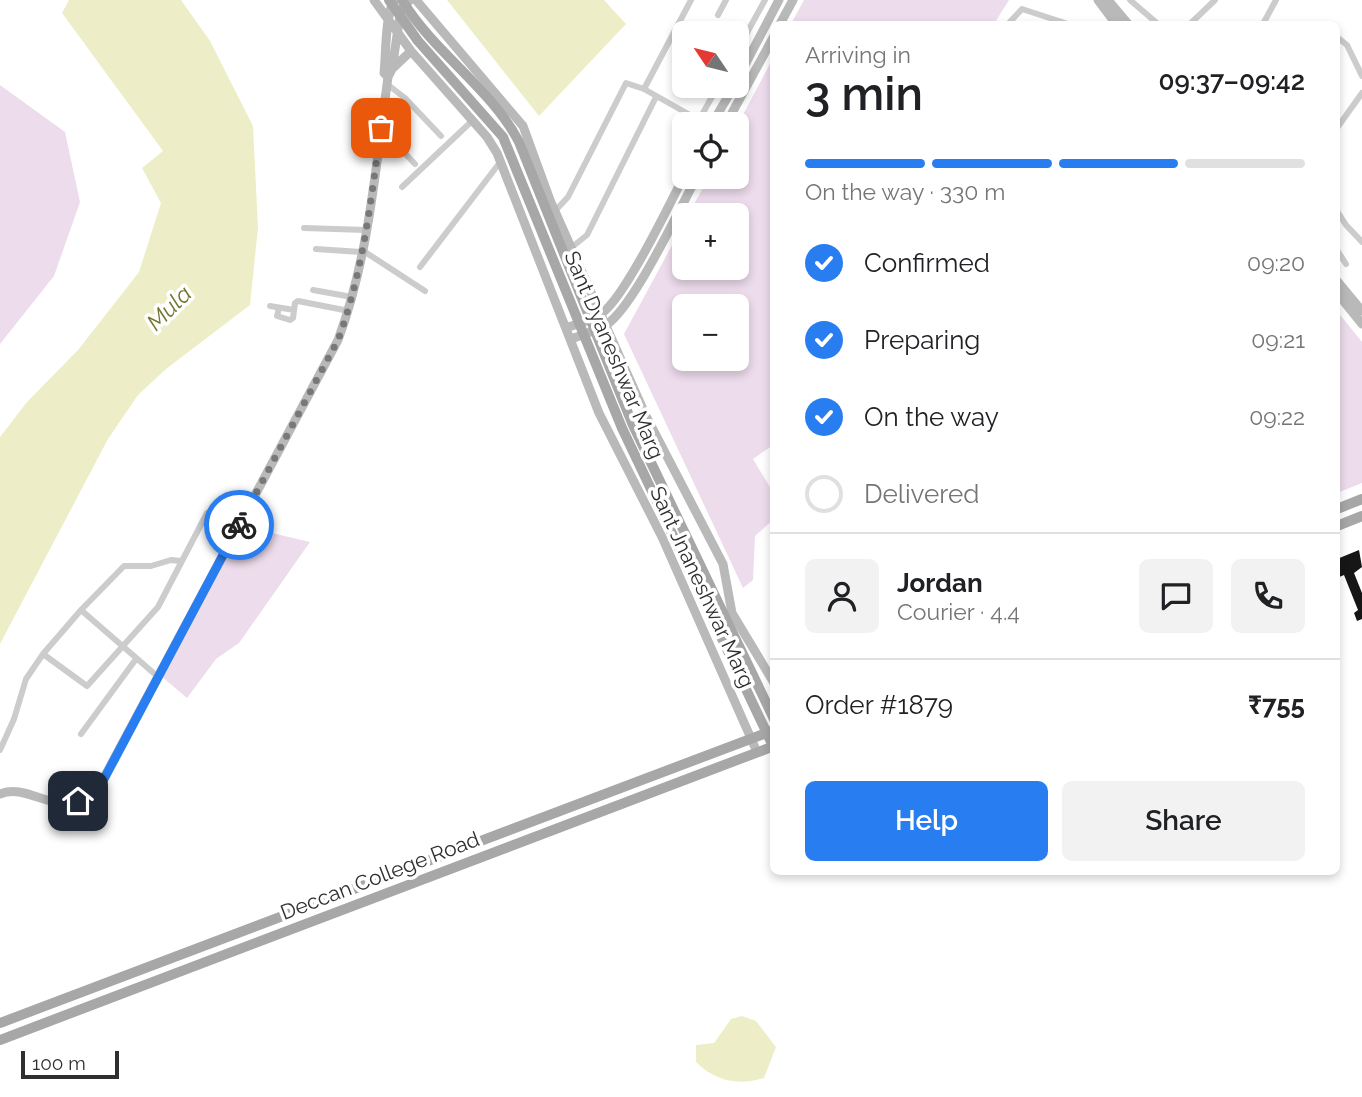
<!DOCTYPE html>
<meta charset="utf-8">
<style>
body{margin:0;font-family:Raleway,sans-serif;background:#f2f2f2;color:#202124;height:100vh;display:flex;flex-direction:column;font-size:26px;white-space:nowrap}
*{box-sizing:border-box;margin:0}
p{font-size:23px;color:#757577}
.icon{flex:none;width:38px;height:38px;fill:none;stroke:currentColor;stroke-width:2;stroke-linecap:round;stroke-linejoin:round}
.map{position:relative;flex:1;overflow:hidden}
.drawer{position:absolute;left:770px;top:21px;width:570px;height:854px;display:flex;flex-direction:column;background:#fff;border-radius:10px;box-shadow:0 4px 10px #0003}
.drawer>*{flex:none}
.needle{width:46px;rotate:305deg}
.fabs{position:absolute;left:672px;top:21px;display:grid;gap:14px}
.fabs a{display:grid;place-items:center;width:77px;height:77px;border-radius:10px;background:#fff;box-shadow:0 4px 10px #0003;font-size:35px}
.scale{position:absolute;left:21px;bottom:18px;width:98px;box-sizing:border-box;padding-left:7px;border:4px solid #2f2f2f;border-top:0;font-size:19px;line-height:24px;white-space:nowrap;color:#2f2f2f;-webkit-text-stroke:5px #fff;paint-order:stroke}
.pin{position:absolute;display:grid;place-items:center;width:60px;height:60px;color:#fff;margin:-30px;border-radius:14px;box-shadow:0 4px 10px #0006}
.courier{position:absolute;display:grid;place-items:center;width:70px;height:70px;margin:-35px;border:5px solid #287ef0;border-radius:50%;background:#fff;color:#222;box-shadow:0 2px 9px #0007}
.overview em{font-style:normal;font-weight:600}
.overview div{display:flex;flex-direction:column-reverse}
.overview{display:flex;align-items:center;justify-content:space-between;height:119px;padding:0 35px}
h1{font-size:46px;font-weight:600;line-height:52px}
.bar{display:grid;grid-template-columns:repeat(4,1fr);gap:10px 7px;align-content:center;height:84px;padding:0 35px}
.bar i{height:9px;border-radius:5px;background:#e0e0e0}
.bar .on{background:#287ef0}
.bar p{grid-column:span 4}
.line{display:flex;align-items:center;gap:18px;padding:0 35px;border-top:2px solid #e0e0e0}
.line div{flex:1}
.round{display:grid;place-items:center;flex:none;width:74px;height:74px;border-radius:10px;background:#f2f2f2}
ol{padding:0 35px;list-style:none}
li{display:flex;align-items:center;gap:21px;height:77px}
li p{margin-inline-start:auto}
li .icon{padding:7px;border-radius:50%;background:#287ef0;color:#fff;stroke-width:4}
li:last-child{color:#757577}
li i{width:38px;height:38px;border:4px solid #e0e0e0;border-radius:50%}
.primary-button{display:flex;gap:14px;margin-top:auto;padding:14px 35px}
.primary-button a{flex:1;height:80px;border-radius:10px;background:#287ef0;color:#fff;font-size:28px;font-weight:600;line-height:80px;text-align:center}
.primary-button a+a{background:#f2f2f2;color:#202124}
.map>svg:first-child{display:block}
.green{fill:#eddcec;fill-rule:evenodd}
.water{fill:#edeec8}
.building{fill:#161616}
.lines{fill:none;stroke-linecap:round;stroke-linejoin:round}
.street{stroke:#ccc;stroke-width:6}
.secondary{stroke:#b9b9b9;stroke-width:9}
.primary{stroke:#a7a7a7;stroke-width:10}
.done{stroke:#787878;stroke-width:7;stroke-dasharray:0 12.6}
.route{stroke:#287ef0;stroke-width:9}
.labels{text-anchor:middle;stroke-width:7;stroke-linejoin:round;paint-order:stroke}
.street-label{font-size:21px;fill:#2f2f2f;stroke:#fff}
.water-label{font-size:23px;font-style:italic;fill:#73762e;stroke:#fff}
</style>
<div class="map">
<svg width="1362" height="1097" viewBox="0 0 1362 1097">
<rect width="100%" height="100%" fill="#fff"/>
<path class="green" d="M804,0H1009L994,24H791Z
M773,58V445L753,459L773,492V520L755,536L753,580L743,588L624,334L684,223V268H737V215H688L709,177H737V126ZM737,306V359H684V306Z
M0,85L65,132L80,202L54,276L0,344Z
M1337,311L1362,342V483L1337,493Z
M243,526L310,542L239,643L216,659L187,698L161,676Z"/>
<path class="water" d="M69,0H181L210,41L253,126L258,228L250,305L166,369L138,395L108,439L0,644V437L27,402L78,350L139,272L161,203L142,168L163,151L62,13Z
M447,0H604L626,24L539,116Z
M742,1016L756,1021L776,1047L764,1078C738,1086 715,1081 696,1062V1045L714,1043L731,1019Z"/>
<path class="building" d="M1359,550L1362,567L1354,573L1362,593V619L1357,621L1354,613L1358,610L1344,575L1337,578V559Z"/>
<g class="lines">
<path class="street" d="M1130,0L1158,24
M718,15L726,0
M1008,24L1022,9L1068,24
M1190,24L1215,0
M1263,24L1276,0
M1337,37L1347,45L1362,76
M737,51L765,0
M387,84L405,98L441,136
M644,89L691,0
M383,117L395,129L390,137
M699,120L718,86
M381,128L415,164
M1337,128L1362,93
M402,187L472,121
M555,211L568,197L626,83L644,89L706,124
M1337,211L1346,225L1362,242
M304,228L366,230
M572,247L587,235L656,97
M316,249L361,252
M362,250L425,291
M1337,250L1346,264
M420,267L501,161
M313,290L352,297
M270,306L294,310
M279,308L277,316L290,320L293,318L295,303L298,301L349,311
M43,654L87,686L158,607L207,513L220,508L242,519
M157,676L81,610L124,566H151L171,560L181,561
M81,734L136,659
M0,750L14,719L26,679L43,654L81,610"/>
<path class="secondary" d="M374,0L411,51L487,137L497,153L599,413L662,537L757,752
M416,0L523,126L550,200L646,416L723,564L732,613L774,683
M1098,0L1116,24
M1108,0L1128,24
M780,24L793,0
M392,69L411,51
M388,77L384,73C386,57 385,10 395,0
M737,80L779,0
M712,124L734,86
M726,124L774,36
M1337,281L1362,311
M1337,293L1362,324
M566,328C577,324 592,320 602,313C625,297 669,205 684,176
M571,339C582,335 595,331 606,325C634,307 679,209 697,177
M0,794C32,781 61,826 99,787L338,340C369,257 376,165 388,77L392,69L401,9L410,0"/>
<path class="primary" d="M389,0L418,41L503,137L622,428L773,746
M402,0C434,53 491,88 519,142L632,423L774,719
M1337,509L1362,499
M1337,526L1362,516
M0,1023L774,730
M0,1040L774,746"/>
</g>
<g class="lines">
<path class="done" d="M239,525L338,340C363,273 371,199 381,128"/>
<path class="route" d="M78,801L93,793L104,779L239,525"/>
</g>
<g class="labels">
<g class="street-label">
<text transform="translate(614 355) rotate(67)" y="7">Sant Dyaneshwar Marg</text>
<text transform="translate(702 587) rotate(65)" y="7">Sant Jnaneshwar Marg</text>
<text transform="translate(380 876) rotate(-21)" y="7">Deccan College Road</text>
</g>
<g class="water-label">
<text transform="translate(169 308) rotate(-45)" y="8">Mula</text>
</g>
</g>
</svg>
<div class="fabs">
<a><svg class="needle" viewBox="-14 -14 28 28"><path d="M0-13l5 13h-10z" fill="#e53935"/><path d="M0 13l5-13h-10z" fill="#757577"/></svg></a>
<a><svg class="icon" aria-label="locate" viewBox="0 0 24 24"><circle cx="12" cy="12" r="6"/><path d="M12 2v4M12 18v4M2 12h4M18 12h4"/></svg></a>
<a>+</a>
<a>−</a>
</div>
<div class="scale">100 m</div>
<div class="pin" style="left:381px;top:128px;background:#ea580c"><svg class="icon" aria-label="bag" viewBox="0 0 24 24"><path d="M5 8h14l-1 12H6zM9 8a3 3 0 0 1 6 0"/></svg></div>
<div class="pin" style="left:78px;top:801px;background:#1f2937"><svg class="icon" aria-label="home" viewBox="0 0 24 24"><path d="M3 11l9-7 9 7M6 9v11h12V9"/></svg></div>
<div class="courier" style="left:239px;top:525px"><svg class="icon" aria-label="bike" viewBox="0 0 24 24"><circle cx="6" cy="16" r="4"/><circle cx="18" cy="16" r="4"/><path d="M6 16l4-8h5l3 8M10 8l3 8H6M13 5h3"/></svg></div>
<section class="drawer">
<div class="overview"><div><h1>3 min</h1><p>Arriving in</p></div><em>09:37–09:42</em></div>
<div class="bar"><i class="on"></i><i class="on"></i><i class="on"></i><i></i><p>On the way · 330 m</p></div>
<ol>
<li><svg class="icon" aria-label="check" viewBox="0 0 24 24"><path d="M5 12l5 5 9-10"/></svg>Confirmed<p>09:20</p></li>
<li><svg class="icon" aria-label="check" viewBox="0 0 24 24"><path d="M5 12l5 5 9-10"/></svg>Preparing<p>09:21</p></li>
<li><svg class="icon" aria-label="check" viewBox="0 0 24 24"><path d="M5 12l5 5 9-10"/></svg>On the way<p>09:22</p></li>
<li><i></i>Delivered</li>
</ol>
<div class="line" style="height:126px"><a class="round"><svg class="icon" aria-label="person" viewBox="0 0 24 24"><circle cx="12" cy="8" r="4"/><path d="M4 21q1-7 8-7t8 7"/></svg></a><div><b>Jordan</b><p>Courier · 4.4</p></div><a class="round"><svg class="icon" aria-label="chat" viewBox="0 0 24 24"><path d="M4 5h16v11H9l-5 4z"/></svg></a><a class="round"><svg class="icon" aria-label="phone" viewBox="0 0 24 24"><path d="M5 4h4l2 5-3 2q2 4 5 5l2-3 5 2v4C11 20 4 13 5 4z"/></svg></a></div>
<div class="line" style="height:91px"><div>Order #1879</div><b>₹755</b></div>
<div class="primary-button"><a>Help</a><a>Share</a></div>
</section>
</div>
